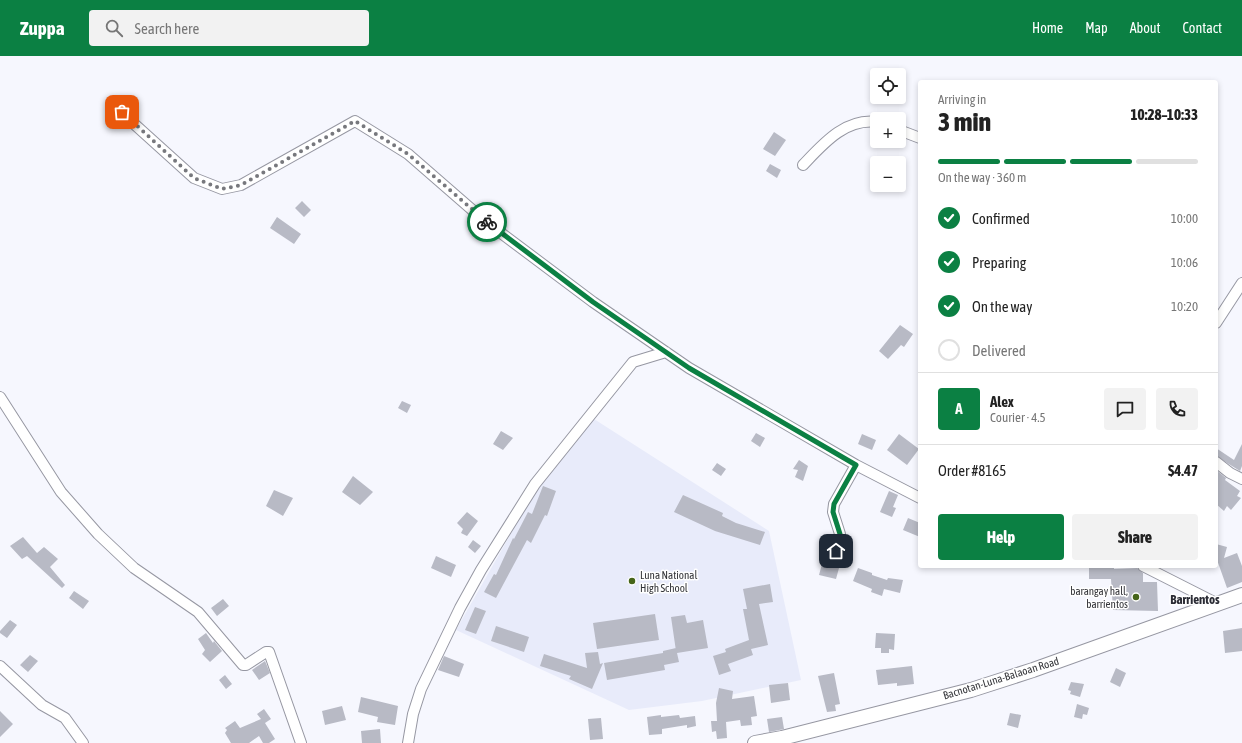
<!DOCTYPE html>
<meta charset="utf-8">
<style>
body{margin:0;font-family:"Asap Condensed",sans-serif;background:#f2f2f2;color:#222;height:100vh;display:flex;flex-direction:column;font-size:15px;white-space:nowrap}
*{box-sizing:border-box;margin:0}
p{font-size:13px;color:#767676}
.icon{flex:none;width:22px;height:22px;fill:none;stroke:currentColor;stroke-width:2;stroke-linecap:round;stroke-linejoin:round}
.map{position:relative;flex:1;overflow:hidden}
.drawer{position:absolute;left:918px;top:24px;width:300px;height:488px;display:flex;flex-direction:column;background:#fff;border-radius:4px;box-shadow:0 2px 6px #0003}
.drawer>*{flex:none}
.buttons{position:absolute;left:870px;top:12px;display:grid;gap:8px}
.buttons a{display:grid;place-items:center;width:36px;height:36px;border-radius:4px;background:#fff;box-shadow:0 2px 6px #0003;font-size:20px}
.pin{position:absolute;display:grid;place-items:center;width:34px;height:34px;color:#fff;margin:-17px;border-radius:8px;box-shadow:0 2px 6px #0006}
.courier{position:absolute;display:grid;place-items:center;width:40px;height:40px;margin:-20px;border:3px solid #0b8043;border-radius:50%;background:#fff;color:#222;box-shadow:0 1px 5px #0007}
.overview em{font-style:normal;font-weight:800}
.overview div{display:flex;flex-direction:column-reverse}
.overview{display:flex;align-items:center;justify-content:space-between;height:68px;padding:0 20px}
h1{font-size:26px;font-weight:800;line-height:30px}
.bar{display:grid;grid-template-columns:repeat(4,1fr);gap:6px 4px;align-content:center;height:48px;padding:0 20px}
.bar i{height:5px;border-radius:3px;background:#e0e0e0}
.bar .on{background:#0b8043}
.bar p{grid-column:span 4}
.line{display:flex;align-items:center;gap:10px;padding:0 20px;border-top:1px solid #e0e0e0}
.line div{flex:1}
.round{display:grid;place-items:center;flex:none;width:42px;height:42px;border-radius:4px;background:#f2f2f2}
ol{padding:0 20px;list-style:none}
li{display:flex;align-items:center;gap:12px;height:44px}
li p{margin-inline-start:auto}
li .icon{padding:4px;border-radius:50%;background:#0b8043;color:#fff;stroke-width:4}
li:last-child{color:#767676}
li i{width:22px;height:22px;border:2px solid #e0e0e0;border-radius:50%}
.button{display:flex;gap:8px;margin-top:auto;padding:8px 20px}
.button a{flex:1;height:46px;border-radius:4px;background:#0b8043;color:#fff;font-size:16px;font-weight:800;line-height:46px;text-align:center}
.button a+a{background:#f2f2f2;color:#222}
header{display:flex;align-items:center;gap:24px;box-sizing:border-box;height:56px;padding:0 20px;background:#0b8043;color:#fff}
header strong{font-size:19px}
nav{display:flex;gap:22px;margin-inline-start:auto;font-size:14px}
.search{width:280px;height:36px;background:#f2f2f2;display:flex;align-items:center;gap:10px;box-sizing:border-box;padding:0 14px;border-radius:4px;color:#767676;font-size:15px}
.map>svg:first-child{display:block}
.built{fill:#e8ebfa}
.building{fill:#b8bac5}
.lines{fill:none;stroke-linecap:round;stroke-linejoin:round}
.street-casing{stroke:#9697a2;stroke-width:12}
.secondary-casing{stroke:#9697a2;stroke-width:16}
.street{stroke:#fff;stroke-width:10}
.secondary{stroke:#fff;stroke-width:14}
.done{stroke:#77787d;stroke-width:4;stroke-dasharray:0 7.2}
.route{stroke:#0b8043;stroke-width:5}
.poi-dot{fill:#466519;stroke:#fff;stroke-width:1.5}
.labels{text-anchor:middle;stroke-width:3;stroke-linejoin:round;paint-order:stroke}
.poi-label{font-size:11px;fill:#333438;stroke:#fff;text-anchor:start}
.street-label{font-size:11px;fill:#333438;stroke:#fff}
.quarter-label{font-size:13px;font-weight:bold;fill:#2b2c35;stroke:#fff}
</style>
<header>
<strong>Zuppa</strong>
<div class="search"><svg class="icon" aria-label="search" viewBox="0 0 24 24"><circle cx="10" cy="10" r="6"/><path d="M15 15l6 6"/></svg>Search here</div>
<nav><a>Home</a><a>Map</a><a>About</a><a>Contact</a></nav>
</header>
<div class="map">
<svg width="1242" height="687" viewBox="0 0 1242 687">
<rect width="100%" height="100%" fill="#f6f7fe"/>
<path class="built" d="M594,363L769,475L801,624L702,645L629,654L456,574L537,432Z"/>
<path class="building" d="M774,76L786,84L775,100L763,93Z
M770,108L781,114L777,122L766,115Z
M302,145L311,154L304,161L295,152Z
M277,161L301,178L294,188L270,172Z
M900,269L913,278L904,291L901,289L888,303L879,295Z
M402,345L411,349L407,357L398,352Z
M501,375L513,382L503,394L493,388Z
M756,377L765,382L760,391L751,385Z
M862,378L876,384L872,394L858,388Z
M899,378L919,393L907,409L887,394Z
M1242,388V410L1240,415L1216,400V392L1234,404Z
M799,404L808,410L803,425L795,421L798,414L793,413Z
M717,407L726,413L721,420L712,414Z
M1216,414L1226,422L1225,424L1240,435L1237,440L1241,442L1231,454L1227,450L1224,455L1216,448Z
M353,420L373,436L360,449L342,436Z
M543,430L556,435L547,460L545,459L531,487L527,484L496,542L484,536L494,518L496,519L513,482L514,483L528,456L532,458Z
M274,434L293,442L283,460L266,450Z
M889,435L898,439L893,451L896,452L892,461L880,456Z
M683,439L723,457L722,460L736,467L765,476L760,489L715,475L674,456Z
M467,456L478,465L467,480L461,477L463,473L457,467Z
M908,462L920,467V481L903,474Z
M23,481L37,497L44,491L58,503L50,511L65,529L62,532L27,500L22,503L10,490Z
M473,484L481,490L475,497L468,491Z
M1216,488L1227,491L1224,502L1237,497L1242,510V526L1227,532L1216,501Z
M825,497L834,501H842L836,523L819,519Z
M436,500L456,509L451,521L431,512Z
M1089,510H1114V513L1137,512L1143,517V526H1157L1158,555L1113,554L1111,523H1089Z
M858,512L872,517V519L887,524L888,522L903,524L900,537L884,533L882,540L871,536L872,533L853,525Z
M770,528L773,546L759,548L768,589L751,593L753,599L728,608L731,615L719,619L713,600L726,596L725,593L749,584L743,553H747L743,533Z
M74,535L89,545L83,553L69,542Z
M223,543L229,550L217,560L211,552Z
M475,551L486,555L476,578L465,574Z
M655,558L659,584L597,593L593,567Z
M685,559L687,567L703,564L708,592L677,597L679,606L664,609L665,614L607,624L604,607L663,597V595L676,592V595L671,561Z
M10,564L17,569L7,582L0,577V575Z
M496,570L529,581L524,596L491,585Z
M1242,572V595L1225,597L1223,575Z
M206,577L213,587L214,585L222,595L210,606L202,598L205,594L198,583Z
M876,577L895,578L894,594L889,593V597H881V592H875Z
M598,596L600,608L603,607L592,633L569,623L571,620L540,610L544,598L587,612L585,597Z
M30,599L38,605L28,616L20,609Z
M444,600L464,608L459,621L438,614Z
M265,605L270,617L259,624L252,614Z
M912,610L914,628L897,630V627L878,629L876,614Z
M1116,612L1126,617L1120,631L1110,626Z
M834,617L840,648L835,649L836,655L827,656L818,620Z
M225,619L232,628L226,633L219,624Z
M1071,626L1084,628L1080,641L1070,638L1071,635L1068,634Z
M788,627L790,644L771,647L769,629Z
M719,632L733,635L732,643L754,640L757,660L751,661L752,669L741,670L740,664L726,666L727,682L717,683L716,675L712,676L711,665H717L716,647Z
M361,641L398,650L395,669L377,666L378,661L358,656Z
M1077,648L1089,652L1087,659L1083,658L1082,663L1074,661Z
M342,650L346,664L325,669L322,655Z
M264,653L271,663L265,667L275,683L269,687H263L259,680L249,687H231L225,677L227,674L225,672L235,665L240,672L261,663L257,658Z
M0,655L13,668L0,681Z
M1010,657L1021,659L1018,672L1007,669Z
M661,659V661L679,659L680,662L695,660L696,670L687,672V669L662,673V678L649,679L647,661Z
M782,661L784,673L769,676L767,663Z
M601,662L603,683L590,684L588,663Z
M380,673L381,687H362L361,675Z"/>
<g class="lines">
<defs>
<path id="street" d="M122,57L194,122L222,133L241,129L355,65L408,98L485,165L593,246L689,312L856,409L920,442
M899,74L920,82
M803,109C823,88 845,62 877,66
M1216,267L1242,227
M0,341L61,436L98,478L134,512L198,556L243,609H246L266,596H269L301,687
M1216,406L1230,417L1242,423
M836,495L840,478L833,456L834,448L856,409
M1143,510L1218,548
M0,610L42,649L65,662L83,687
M408,687L413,658L421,633L460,552L481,514L535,428L633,306L666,296"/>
<path id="secondary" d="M755,687L782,682L971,634L1033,614L1242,539"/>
</defs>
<use href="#street" class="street-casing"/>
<use href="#secondary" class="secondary-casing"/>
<use href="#street" class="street"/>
<use href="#secondary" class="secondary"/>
</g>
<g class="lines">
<path class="done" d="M122,56L194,122L222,133L241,129L355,65L408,98L487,166"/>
<path class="route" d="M487,166L593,246L689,312L856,409L834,448L833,456L840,478L836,495"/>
</g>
<g class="poi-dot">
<circle cx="632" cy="525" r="4"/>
<circle cx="1136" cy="541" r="4"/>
</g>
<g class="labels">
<g class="poi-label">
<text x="640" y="523">Luna National<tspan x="640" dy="13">High School</tspan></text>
<text x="1128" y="539" text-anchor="end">barangay hall,<tspan x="1128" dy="13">barrientos</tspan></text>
</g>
<g class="street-label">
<text transform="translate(1001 622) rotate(-17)" y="4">Bacnotan-Luna-Balaoan Road</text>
</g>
<g class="quarter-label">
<text x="1195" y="548">Barrientos</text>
</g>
</g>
</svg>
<div class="buttons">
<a><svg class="icon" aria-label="locate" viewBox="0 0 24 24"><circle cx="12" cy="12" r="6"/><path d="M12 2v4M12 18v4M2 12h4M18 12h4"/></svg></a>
<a>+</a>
<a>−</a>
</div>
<div class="pin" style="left:122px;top:56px;background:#ea580c"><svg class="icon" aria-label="bag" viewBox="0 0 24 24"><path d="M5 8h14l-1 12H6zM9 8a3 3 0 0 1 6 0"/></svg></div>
<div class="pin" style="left:836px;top:495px;background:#1f2937"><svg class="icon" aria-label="home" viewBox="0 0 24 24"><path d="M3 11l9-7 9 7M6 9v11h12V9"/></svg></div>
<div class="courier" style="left:487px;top:166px"><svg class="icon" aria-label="bike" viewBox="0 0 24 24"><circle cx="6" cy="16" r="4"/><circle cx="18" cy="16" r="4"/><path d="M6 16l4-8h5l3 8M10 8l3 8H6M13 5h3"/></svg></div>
<section class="drawer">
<div class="overview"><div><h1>3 min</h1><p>Arriving in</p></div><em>10:28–10:33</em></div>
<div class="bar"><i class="on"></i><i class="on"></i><i class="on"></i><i></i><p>On the way · 360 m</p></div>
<ol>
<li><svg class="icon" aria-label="check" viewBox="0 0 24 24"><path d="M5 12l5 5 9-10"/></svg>Confirmed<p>10:00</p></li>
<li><svg class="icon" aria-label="check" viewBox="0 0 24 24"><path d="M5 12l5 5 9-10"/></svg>Preparing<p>10:06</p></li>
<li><svg class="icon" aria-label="check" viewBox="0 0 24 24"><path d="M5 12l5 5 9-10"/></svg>On the way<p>10:20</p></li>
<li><i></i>Delivered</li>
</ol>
<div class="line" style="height:72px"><b class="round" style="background:#0b8043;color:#fff">A</b><div><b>Alex</b><p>Courier · 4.5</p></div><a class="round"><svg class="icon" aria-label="chat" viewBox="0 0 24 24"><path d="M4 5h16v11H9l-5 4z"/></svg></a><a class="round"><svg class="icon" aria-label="phone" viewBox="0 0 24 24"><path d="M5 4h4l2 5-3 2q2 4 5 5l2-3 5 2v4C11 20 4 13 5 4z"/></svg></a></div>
<div class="line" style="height:52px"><div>Order #8165</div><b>$4.47</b></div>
<div class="button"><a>Help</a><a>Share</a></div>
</section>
</div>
